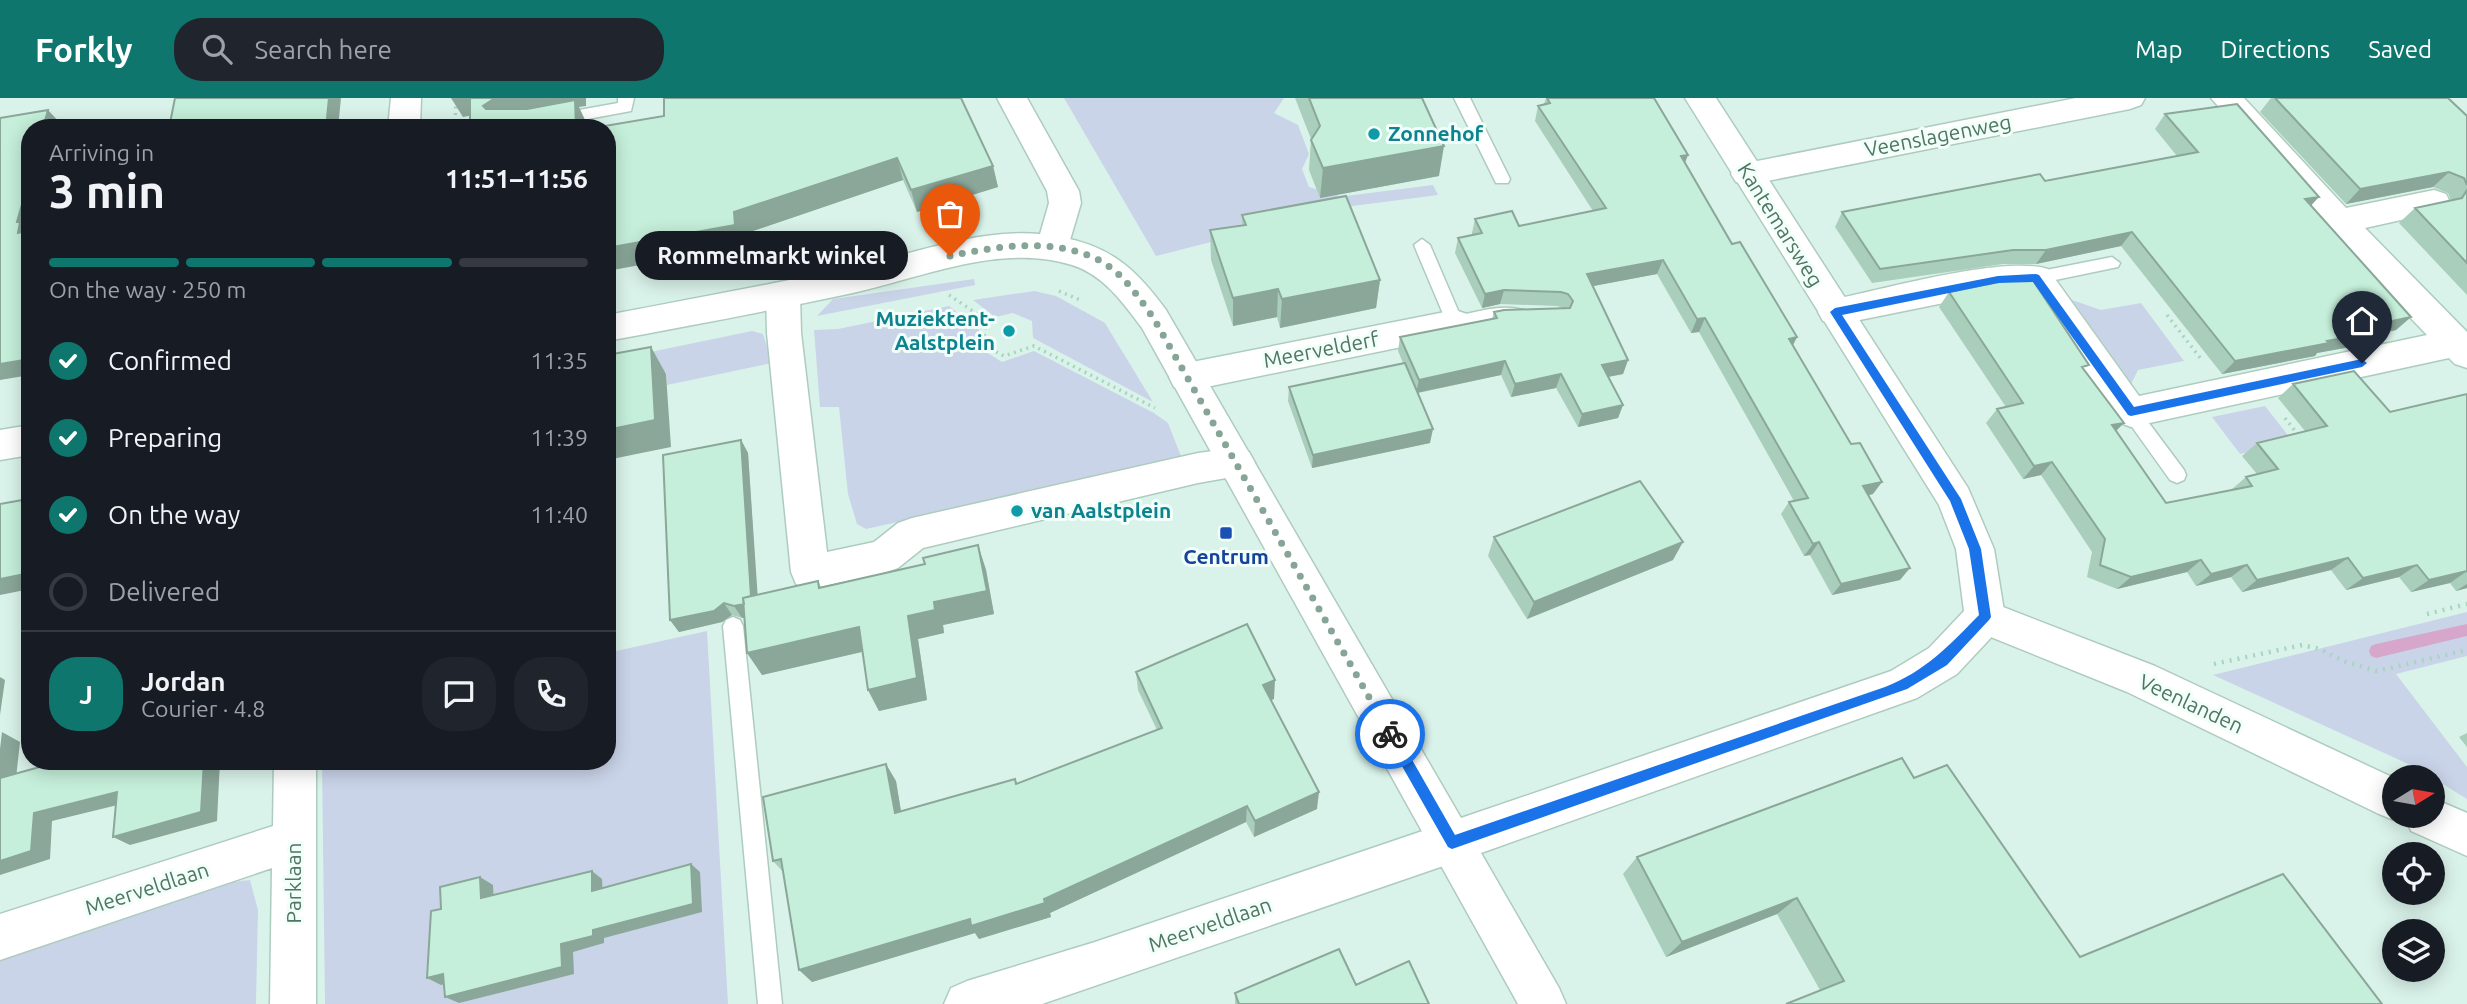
<!DOCTYPE html>
<meta charset="utf-8">
<style>
body{margin:0;font-family:Ubuntu,sans-serif;background:#20242c;color:#f1f3f6;height:100vh;display:flex;flex-direction:column;font-size:26px;white-space:nowrap}
*{box-sizing:border-box;margin:0}
p{font-size:23px;color:#9ea1a6}
.icon{flex:none;width:38px;height:38px;fill:none;stroke:currentColor;stroke-width:2;stroke-linecap:round;stroke-linejoin:round}
.map{position:relative;flex:1;overflow:hidden}
.panel{position:absolute;left:21px;top:21px;width:595px;height:651px;display:flex;flex-direction:column;background:#171b24;border-radius:28px;box-shadow:0 4px 18px #0003}
.panel>*{flex:none}
.needle{width:46px;rotate:79deg}
.fabs{position:absolute;left:2382px;top:667px;display:grid;gap:14px}
.fabs a{display:grid;place-items:center;width:63px;height:63px;border-radius:50%;background:#171b24;box-shadow:0 4px 18px #0003;font-size:35px}
.pin{position:absolute;display:grid;place-items:center;width:60px;height:60px;color:#fff;margin:-72px -30px;border-radius:50% 50% 50% 0;rotate:-45deg;box-shadow:0 0 7px #0007}
.pin .icon{rotate:45deg}
.courier{position:absolute;display:grid;place-items:center;width:70px;height:70px;margin:-35px;border:5px solid #1a73e8;border-radius:50%;background:#fff;color:#222;box-shadow:0 2px 9px #0007}
.bubble{position:absolute;height:49px;border-radius:24px;background:#171b24;box-shadow:0 4px 18px #0003;font-size:23px;font-weight:700;line-height:49px;text-align:center}
.headline em{font-style:normal;font-weight:700}
.headline div{display:flex;flex-direction:column-reverse}
.headline{display:flex;align-items:center;justify-content:space-between;height:119px;padding:0 28px}
h1{font-size:46px;font-weight:700;line-height:52px}
.bar{display:grid;grid-template-columns:repeat(4,1fr);gap:10px 7px;align-content:center;height:84px;padding:0 28px}
.bar i{height:9px;border-radius:5px;background:#363941}
.bar .on{background:#0f766e}
.bar p{grid-column:span 4}
.line{display:flex;align-items:center;gap:18px;padding:0 28px;border-top:2px solid #363941}
.line div{flex:1}
.round{display:grid;place-items:center;flex:none;width:74px;height:74px;border-radius:28px;background:#20242c}
ol{padding:0 28px;list-style:none}
li{display:flex;align-items:center;gap:21px;height:77px}
li p{margin-inline-start:auto}
li .icon{padding:7px;border-radius:50%;background:#0f766e;color:#fff;stroke-width:4}
li:last-child{color:#9ea1a6}
li i{width:38px;height:38px;border:4px solid #363941;border-radius:50%}
header{display:flex;align-items:center;gap:42px;box-sizing:border-box;height:98px;padding:0 35px;background:#0f766e;color:#fff}
header strong{font-size:33px}
nav{display:flex;gap:38px;margin-inline-start:auto;font-size:24px}
.search{width:490px;height:63px;background:#20242c;display:flex;align-items:center;gap:18px;box-sizing:border-box;padding:0 24px;border-radius:28px;color:#9ea1a6;font-size:26px}
.map>svg:first-child{display:block}
.residential{fill:#daf3ea;fill-rule:evenodd}
.green{fill:#cad4e9}
.lines{fill:none;stroke-linecap:round;stroke-linejoin:round}
.stream{fill:#d6a7ca;fill-rule:evenodd}
.service-casing{stroke:#aeccbe;stroke-width:3}
.minor-casing{stroke:#aeccbe;stroke-width:3}
.tertiary-casing{stroke:#aeccbe;stroke-width:3}
.path-far1{stroke:#a7d5bd;stroke-width:3.5;stroke-dasharray:2 4.5;stroke-linecap:butt}
.path{stroke:#a7d5bd;stroke-width:4.5;stroke-dasharray:2 6;stroke-linecap:butt}
.service{fill:#fff;fill-rule:evenodd}
.minor{fill:#fff;fill-rule:evenodd}
.tertiary{fill:#fff;fill-rule:evenodd}
.wall{fill:#a9cebb}
.shaded-wall{fill:#8aa799}
.building{fill:#c5efda;stroke:#8aa799;stroke-width:2}
.route{fill:#1a73e8}
.done{stroke:#86a596;stroke-width:7;stroke-dasharray:0 12.6}
.culture-dot{fill:#0f9aa8;stroke:#f2fefa;stroke-width:2.5}
.transit-dot{fill:#1a4fb4;stroke:#f2fefa;stroke-width:2.5}
.labels{text-anchor:middle;stroke-width:6;stroke-linejoin:round;paint-order:stroke}
.culture-label{font-size:21px;font-weight:bold;fill:#0d838f;stroke:#f2fefa;text-anchor:start}
.street-label{font-size:21px;fill:#4f7661;stroke:#f2fefa}
.transit-label{font-size:21px;font-weight:bold;fill:#164399;stroke:#f2fefa}
</style>
<header>
<strong>Forkly</strong>
<div class="search"><svg class="icon" aria-label="search" viewBox="0 0 24 24"><circle cx="10" cy="10" r="6"/><path d="M15 15l6 6"/></svg>Search here</div>
<nav><a>Map</a><a>Directions</a><a>Saved</a></nav>
</header>
<div class="map">
<svg width="2467" height="906" viewBox="0 0 2467 906">
<rect width="100%" height="100%" fill="#ebfcf7"/>
<path class="residential" d="M0,0H2467V906H0ZM30,30H607V663H30ZM2394,679H2432V718H2394ZM2394,756H2432V794H2394ZM2394,833H2432V872H2394Z"/>
<path class="green" d="M1064,0H1284L1274,15L1298,27L1309,56L1302,71L1309,89L1319,92L1334,90L1338,99L1433,87L1438,97L1353,108L1156,158Z
M974,181L975,187L817,218L833,201Z
M1034,193L1056,198L1105,225L1153,304L1033,240L1032,223L1013,215L995,219L973,202Z
M2072,202L2101,212L2141,205L2184,263L2138,272L2131,286Z
M949,208L979,232L978,249L1002,264L1034,253L1154,315L1168,325L1181,358L1178,362L866,431L857,426L848,396L839,309H820L814,232L838,231Z
M752,233L763,236L772,265L667,287L666,274L607,286V263Z
M2265,308L2294,345L2240,356L2212,319Z
M2467,514V558L2396,576L2467,669V701L2417,670L2213,577Z
M707,533L728,906H325L322,663H607V555Z
M250,782L258,812L256,906H0V863L231,784Z"/>
<g class="lines">
<path class="stream" d="M2467,526V538L2376,560L2371,558L2369,553L2371,548L2376,546Z"/>
<defs>
<path id="service" d="M618,0H634L631,13L539,30H499L507,25L618,5Z
M1454,0H1470L1510,81L1508,85H1496Z
M1422,141L1430,147L1460,217C1481,213 1503,206 1523,212L1526,217L1523,222L1500,223L1455,232L1449,230L1414,147Z
M2112,159L2120,165L2118,169L2036,186L2030,185L2028,180L2030,175L2036,174Z
M2131,307L2137,309L2184,372L2186,377L2184,382L2177,385L2170,382L2125,319L2122,314L2125,309Z
M733,519L740,522L743,528L782,906H758L723,528L726,522Z"/>
<path id="minor" d="M391,0H421L420,30H388Z
M997,0H1027L1079,93L1081,105L1065,159L1053,162L1041,159L1036,150L1049,105L1047,93Z
M2076,0H2145L2141,7L2130,11L1747,87L1736,84L1731,76L1736,68L1747,65Z
M2211,0H2244L2346,110L2434,92L2446,96L2450,104L2446,112L2365,130L2467,234V270L2455,266L2449,260L2131,329L2118,324L2027,193L1998,194L1835,227L1823,223L1818,214L1823,205L1835,201C1885,191 2004,157 2048,171L2139,298L2427,237L2327,133Z
M783,184L795,188L800,197L801,235L827,454L874,444L898,425L912,420L1198,355L1236,350L1249,354L1255,365L1249,376L1198,385L923,450L898,470L884,475L810,491L796,486L791,474L767,235L766,197L771,188Z
M1455,212L1467,216L1472,225L1467,234L1455,238L1187,293L1174,289L1169,279L1174,269L1187,265Z
M1985,502L2155,568L2394,680V718H2432V700L2467,715V758L2411,733L2405,718L2394,722L2379,716L2127,594L1971,531L1965,519L1971,507Z
M274,663H316V906H270L272,770L0,862V816L273,728Z
M1452,723L1467,729L1474,744L1467,759L1452,765L1042,906H944L951,890L967,883L1095,844Z"/>
<path id="tertiary" d="M1685,0H1716L1968,390L1994,451L2005,519L1999,531L1957,576L1917,600L1481,755L1559,890L1566,906H1518L1142,230C1123,205 1104,177 1072,167C999,144 919,181 848,196C768,213 688,228 607,243V217C691,201 774,186 857,168C923,154 992,125 1061,139C1112,149 1136,171 1166,212L1461,720L1891,573L1929,550L1964,513L1956,451L1939,407Z
M30,327V357L0,362V332Z"/>
</defs>
<use href="#service" class="service-casing"/>
<use href="#minor" class="minor-casing"/>
<use href="#tertiary" class="tertiary-casing"/>
<path class="path-far1" d="M455,30L456,0
M1059,193L1080,202
M949,197L986,222L983,247L1004,258L1034,248L1155,310
M2167,217L2201,261
M2285,320L2299,338"/>
<path class="path" d="M2427,516L2467,506
M2214,566L2302,547L2320,551L2343,563L2377,573L2467,552"/>
<use href="#service" class="service"/>
<use href="#minor" class="minor"/>
<use href="#tertiary" class="tertiary"/>
</g>
<path class="wall" d="M1295,0H1422L1439,78L1320,100L1309,72L1311,41Z
M1546,0H1654L1688,57L1685,64L1732,146L1797,239L1793,247L1873,396L1868,397L1900,482L1832,497L1810,457L1804,458L1781,416L1789,404L1794,403L1699,234L1691,235L1657,176L1593,188L1628,262L1623,276L1608,279L1623,307L1618,320L1578,329L1556,290L1511,299L1501,277L1418,295L1430,345L1312,370L1288,303L1289,289L1403,265L1398,253L1400,239L1492,221L1494,214L1563,210L1557,208L1500,206L1482,210L1455,155L1458,140L1472,137V135L1475,121L1519,128L1593,113L1535,23L1538,8L1544,6Z
M2271,0H2448L2467,18V197L2399,125L2415,110L2451,102L2448,95L2433,89L2346,106L2260,14Z
M2165,16L2311,108L2411,219L2396,232L2360,240L2350,249L2317,255L2315,258L2222,276L2121,148L2036,166H2003L1872,185L1835,129L1842,114L2045,83L2177,58L2155,31Z
M607,30L993,68L998,89L917,114L903,82L744,136L745,148Z
M1242,117L1380,182L1376,210L1280,230L1277,219L1233,228L1211,162L1210,132L1242,127Z
M1949,194L2085,273L2116,333L2166,405L2231,392L2246,379L2257,376L2242,358L2257,345L2305,333L2278,300L2293,286L2390,314L2467,296V490L2456,493L2450,485L2411,494L2399,479L2346,492L2331,472L2242,494L2231,479L2196,488L2187,474L2117,491L2087,479L2092,454L2041,377L2023,381L1986,325L1997,311L2006,309L1939,209Z
M741,342L748,355L757,497L818,483L821,489L925,466L978,447L986,472L994,516L943,527L944,535L918,541L927,602L879,613L868,592L862,554L762,577L745,520H742L732,517L722,524L679,534L670,522Z
M1494,439L1673,462L1527,521L1488,458Z
M1136,574L1274,601L1271,602L1317,711L1254,739L1246,724L1050,815L1051,819L979,841L975,835L812,884L784,775L773,763L896,683L901,714L1015,681L1017,686L1157,632L1138,592Z
M2467,635V649L2459,639Z
M1914,680L2080,859L1820,892L1777,816L1666,859L1623,776L1637,759Z
M1356,887L1429,906H1235V895Z"/>
<path class="shaded-wall" d="M329,0H341L338,30H326Z
M451,0H474L483,15L463,19Z
M494,0H586V8L579,9L586,24L587,30H496L483,8Z
M48,12L61,26V30H43Z
M1444,48L1439,78L1320,100L1323,70Z
M1688,57L1682,72L1681,58Z
M897,60L903,82L744,136L745,148L607,173V150L734,114Z
M993,68L998,89L917,114L911,92Z
M2449,74L2433,89L2346,106L2360,91Z
M30,78V146L18,135L17,124Z
M2319,99L2306,113L2305,101Z
M2132,134L2121,148L2036,166L2046,152Z
M1663,162L1657,176L1583,190L1587,176Z
M1380,182L1376,210L1280,230L1282,201Z
M1278,191L1277,219L1233,228V200Z
M1504,192L1500,206L1482,210L1485,196Z
M2411,219L2396,232L2360,240L2350,249L2317,255L2315,258L2222,276L2235,263L2327,243L2360,230Z
M1705,220L1699,234L1691,235L1697,221Z
M1797,239L1790,253L1789,241Z
M651,249L666,276L671,349L607,362V332Z
M30,261V277L0,282V266Z
M1628,262L1623,276L1597,281L1602,267Z
M1505,263L1501,277L1416,295L1419,282Z
M1561,276L1556,290L1511,299L1515,286Z
M1623,307L1618,320L1578,329L1582,316Z
M2124,325L2111,338L2112,327Z
M1433,331L1430,345L1312,370L1313,357Z
M741,342L748,355L759,517L742,520L734,508Z
M2052,364L2041,377L2023,381L2034,368Z
M1882,384L1873,396L1854,401L1863,388Z
M28,401L30,402V430L23,425Z
M1683,444L1673,462L1527,521L1534,504Z
M1819,444L1810,457L1804,458L1813,446Z
M978,447L986,472L994,516L943,527L944,535L918,541L927,602L879,613L868,592L908,518L934,504Z
M2348,460L2331,472L2242,494L2257,482Z
M2201,462L2187,474L2117,491L2131,479Z
M2247,467L2231,479L2196,488L2211,476Z
M2417,467L2399,479L2346,492L2363,480Z
M1910,470L1900,482L1832,497L1841,486Z
M2467,473L2450,485L2411,494L2429,482Z
M30,475V491L0,497V481Z
M2467,486V490L2456,493Z
M724,505L732,517L722,524L679,534L670,522Z
M859,529L870,552L762,577L747,555Z
M0,579L5,582L0,617Z
M1275,582L1274,601L1262,606L1263,587Z
M2,634L20,644L15,689L0,682V651Z
M204,663H220L217,723L130,747L113,739Z
M886,666L896,683L904,731L895,715Z
M117,694L134,703L52,723L50,761L0,777V763L34,715Z
M1319,694L1317,711L1254,739L1255,723Z
M1247,708L1246,724L1050,815L1051,819L979,841L975,835L812,884L799,872L970,821L1044,801Z
M691,766L700,774L702,814L604,840V845L573,854L574,876L459,905L445,899L593,832Z
M592,773L602,781L603,801L592,793Z
M480,779L493,787L494,808L481,800Z
M1797,800L1777,816L1666,859L1682,844Z
M443,876L457,883L441,887L427,880Z"/>
<path class="building" d="M175,0H329L326,30H169Z
M470,0H495L483,8L486,11H527L575,2L576,30H470Z
M664,0H961L993,68L911,92L897,60L734,114L735,127L607,150V30H593L664,18Z
M1309,0H1422L1444,48L1323,70L1311,42L1320,28Z
M1547,0H1654L1688,57L1681,58L1732,146L1740,144L1797,239L1789,241L1851,346L1860,345L1882,384L1863,388L1910,470L1841,486L1819,444L1813,446L1789,404L1808,400L1705,220L1697,221L1663,162L1587,176L1628,262L1602,267L1623,307L1582,316L1561,276L1515,286L1505,263L1419,282L1400,239L1497,220L1494,214L1504,212L1570,210L1573,203L1568,196L1561,194L1504,192L1485,196L1458,140L1482,135L1475,121L1512,113L1519,128L1606,110L1538,8L1550,5Z
M2275,0H2448L2467,18V87L2464,80L2449,74L2360,91Z
M2237,6L2319,99L2305,101L2411,219L2360,230L2365,236L2327,243L2329,245L2235,263L2132,134L2046,152H2013L1880,171L1842,114L2040,76L2045,83L2198,54L2165,16Z
M48,12L43,30H30V78L17,124H20L18,135L30,132V261L0,266V20Z
M2467,92V165L2415,110L2462,100Z
M1346,98L1380,182L1282,201L1278,191L1233,200L1210,132L1246,127L1242,117Z
M2032,181L2089,267L2082,269L2124,325L2112,327L2166,405L2252,388L2246,379L2278,371L2257,345L2327,328L2293,286L2354,273L2390,314L2467,296V473L2429,482L2417,467L2363,480L2348,460L2257,482L2247,467L2211,476L2201,462L2131,479L2100,467L2105,441L2052,364L2034,368L1997,311L2023,305L1949,194L2009,182Z
M651,249L655,322L607,332V257Z
M1405,265L1433,331L1313,357L1289,289Z
M741,342L751,498L743,500L744,506L734,508L724,505L714,513L670,522L663,357Z
M1640,383L1683,444L1534,504L1494,439Z
M28,401L23,425L30,424V475L0,481V406Z
M978,447L987,493L934,504L935,512L908,518L917,580L868,592L859,529L747,555L743,500L818,483L819,490L925,466L923,460Z
M1247,526L1275,582L1263,587L1319,694L1255,723L1247,708L1044,801L1045,805L971,828L970,821L799,872L781,761L773,763L763,699L886,666L895,715L1015,681L1016,686L1162,630L1136,574Z
M1902,660L1914,680L1947,667L2080,859L2283,776L2382,906H1786L1844,883L1797,800L1682,844L1637,759Z
M61,663H204L201,714L113,739L117,694L34,715L31,753L0,763V680Z
M691,766L693,806L593,832V838L561,846L562,869L445,899L443,876L427,880L431,813L441,811L440,789L480,779L481,800L592,773V793Z
M1339,851L1356,887L1409,863L1429,906H1239L1235,895Z"/>
<path class="route" d="M2036,176L2039,177L2134,309L2362,261L2367,265L2362,269L2131,318L2128,317L2033,184L1998,185L1842,217L1961,401L1981,451L1991,519L1989,522L1947,567L1907,591L1452,751L1448,749L1386,640V632H1395L1455,737L1885,589C1924,574 1950,547 1979,517L1969,451L1950,403L1830,214L1835,210L1998,178Z"/>
<g class="lines">
<path class="done" d="M950,158C998,148 1058,138 1104,165C1125,178 1140,201 1154,221L1390,636"/>
</g>
<g class="culture-dot">
<circle cx="1374" cy="36" r="7"/>
<circle cx="1009" cy="233" r="7"/>
<circle cx="1017" cy="413" r="7"/>
</g>
<rect class="transit-dot" x="1219" y="428" width="14" height="14" rx="3.5"/>
<g class="labels">
<g class="culture-label">
<text x="1388" y="43">Zonnehof</text>
<text x="995" y="228" text-anchor="end">Muziektent-<tspan x="995" dy="24">Aalstplein</tspan></text>
<text x="1031" y="420">van Aalstplein</text>
</g>
<g class="street-label">
<text transform="translate(1938 38) rotate(-11)" y="7">Veenslagenweg</text>
<text transform="translate(1780 127) rotate(58)" y="7">Kantemarsweg</text>
<text transform="translate(1321 252) rotate(-11)" y="7">Meervelderf</text>
<text transform="translate(2191 606) rotate(25)" y="7">Veenlanden</text>
<text transform="translate(294 785) rotate(-90)" y="7">Parklaan</text>
<text transform="translate(147 791) rotate(-18)" y="7">Meerveldlaan</text>
<text transform="translate(1210 827) rotate(-19)" y="7">Meerveldlaan</text>
</g>
<g class="transit-label">
<text x="1226" y="466">Centrum</text>
</g>
</g>
</svg>
<div class="fabs">
<a><svg class="needle" viewBox="-14 -14 28 28"><path d="M0-13l5 13h-10z" fill="#e53935"/><path d="M0 13l5-13h-10z" fill="#9ea1a6"/></svg></a>
<a><svg class="icon" aria-label="locate" viewBox="0 0 24 24"><circle cx="12" cy="12" r="6"/><path d="M12 2v4M12 18v4M2 12h4M18 12h4"/></svg></a>
<a><svg class="icon" aria-label="layers" viewBox="0 0 24 24"><path d="M12 4l9 5-9 5-9-5zM3 14l9 5 9-5"/></svg></a>
</div>
<div class="pin" style="left:950px;top:158px;background:#ea580c"><svg class="icon" aria-label="bag" viewBox="0 0 24 24"><path d="M5 8h14l-1 12H6zM9 8a3 3 0 0 1 6 0"/></svg></div>
<div class="pin" style="left:2362px;top:265px;background:#1f2937"><svg class="icon" aria-label="home" viewBox="0 0 24 24"><path d="M3 11l9-7 9 7M6 9v11h12V9"/></svg></div>
<div class="courier" style="left:1390px;top:636px"><svg class="icon" aria-label="bike" viewBox="0 0 24 24"><circle cx="6" cy="16" r="4"/><circle cx="18" cy="16" r="4"/><path d="M6 16l4-8h5l3 8M10 8l3 8H6M13 5h3"/></svg></div>
<div class="bubble" style="left:635px;top:133px;width:273px">Rommelmarkt winkel</div>
<section class="panel">
<div class="headline"><div><h1>3 min</h1><p>Arriving in</p></div><em>11:51–11:56</em></div>
<div class="bar"><i class="on"></i><i class="on"></i><i class="on"></i><i></i><p>On the way · 250 m</p></div>
<ol>
<li><svg class="icon" aria-label="check" viewBox="0 0 24 24"><path d="M5 12l5 5 9-10"/></svg>Confirmed<p>11:35</p></li>
<li><svg class="icon" aria-label="check" viewBox="0 0 24 24"><path d="M5 12l5 5 9-10"/></svg>Preparing<p>11:39</p></li>
<li><svg class="icon" aria-label="check" viewBox="0 0 24 24"><path d="M5 12l5 5 9-10"/></svg>On the way<p>11:40</p></li>
<li><i></i>Delivered</li>
</ol>
<div class="line" style="height:126px"><b class="round" style="background:#0f766e;color:#fff">J</b><div><b>Jordan</b><p>Courier · 4.8</p></div><a class="round"><svg class="icon" aria-label="chat" viewBox="0 0 24 24"><path d="M4 5h16v11H9l-5 4z"/></svg></a><a class="round"><svg class="icon" aria-label="phone" viewBox="0 0 24 24"><path d="M5 4h4l2 5-3 2q2 4 5 5l2-3 5 2v4C11 20 4 13 5 4z"/></svg></a></div>
</section>
</div>
